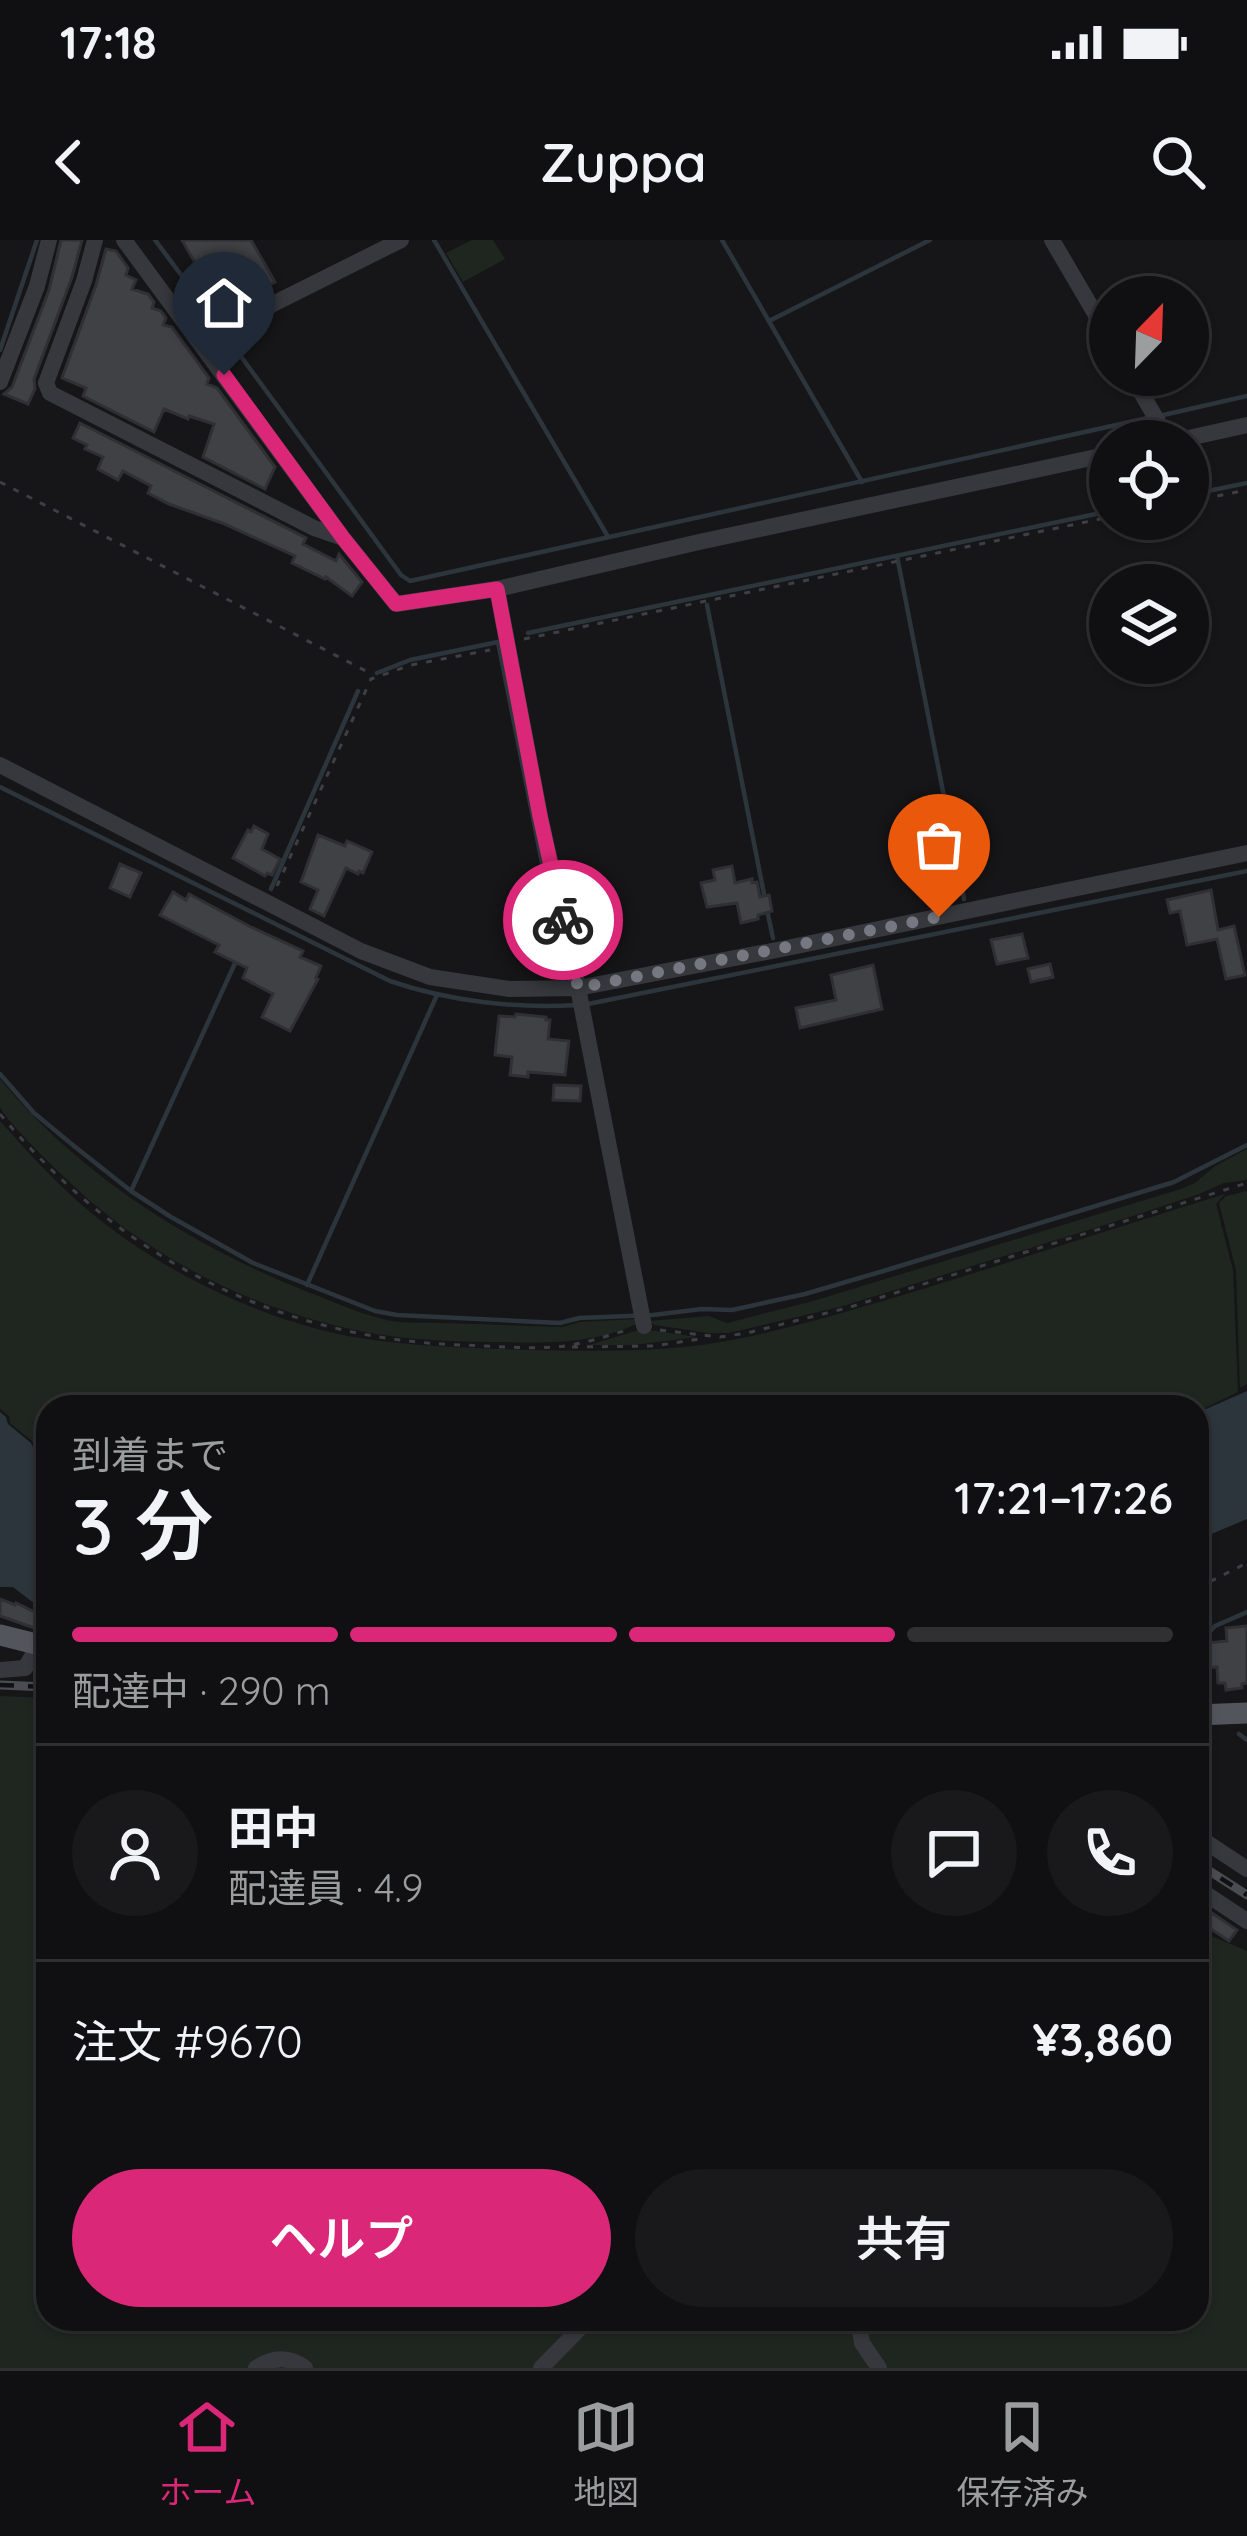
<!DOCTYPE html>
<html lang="ja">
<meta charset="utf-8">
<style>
body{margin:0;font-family:Quicksand,"Noto Sans JP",sans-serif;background:#19191b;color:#f1f3f6;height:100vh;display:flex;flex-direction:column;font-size:45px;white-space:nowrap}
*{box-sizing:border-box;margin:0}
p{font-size:39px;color:#9c9d9f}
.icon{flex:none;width:66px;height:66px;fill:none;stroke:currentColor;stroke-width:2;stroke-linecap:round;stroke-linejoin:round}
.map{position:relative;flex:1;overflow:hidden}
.drawer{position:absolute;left:36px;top:1155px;width:1173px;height:936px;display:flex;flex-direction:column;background:#101012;border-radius:36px;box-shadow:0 3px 9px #0004,0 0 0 3px #303032}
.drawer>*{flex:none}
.needle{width:78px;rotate:23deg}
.buttons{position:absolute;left:1089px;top:36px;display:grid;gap:24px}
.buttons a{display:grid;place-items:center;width:120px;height:120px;border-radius:50%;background:#101012;box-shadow:0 3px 9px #0004,0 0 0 3px #303032;font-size:60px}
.pin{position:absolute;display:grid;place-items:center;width:102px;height:102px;color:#fff;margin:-123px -51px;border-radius:50% 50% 50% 0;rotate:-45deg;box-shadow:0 0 12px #0007}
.pin .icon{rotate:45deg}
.courier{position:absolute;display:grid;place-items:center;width:120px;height:120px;margin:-60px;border:9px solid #db2777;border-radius:50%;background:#fff;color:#222;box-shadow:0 3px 15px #0007}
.head em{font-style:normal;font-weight:600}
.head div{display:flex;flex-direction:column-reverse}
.head{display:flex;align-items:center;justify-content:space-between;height:204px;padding:0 36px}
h1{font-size:78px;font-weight:600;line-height:90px}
.bar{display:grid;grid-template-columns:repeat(4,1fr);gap:18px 12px;align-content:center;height:144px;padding:0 36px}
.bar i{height:15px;border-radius:9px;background:#303032}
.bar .current{background:#db2777}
.bar p{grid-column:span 4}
.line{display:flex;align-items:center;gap:30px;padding:0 36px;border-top:3px solid #303032}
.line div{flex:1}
.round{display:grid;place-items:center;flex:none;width:126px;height:126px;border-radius:63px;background:#19191b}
.primary-button{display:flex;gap:24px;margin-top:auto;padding:24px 36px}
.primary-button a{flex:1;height:138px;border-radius:72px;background:#db2777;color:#fff;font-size:48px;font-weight:600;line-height:138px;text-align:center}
.primary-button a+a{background:#19191b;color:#f1f3f6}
.status{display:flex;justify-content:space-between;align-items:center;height:84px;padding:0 60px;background:#101012;direction:ltr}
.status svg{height:33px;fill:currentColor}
header{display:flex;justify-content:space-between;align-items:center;height:156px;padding:0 36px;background:#101012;font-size:54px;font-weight:600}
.tab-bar{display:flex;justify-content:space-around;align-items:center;height:168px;border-top:3px solid #303032;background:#101012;font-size:33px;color:#9c9d9f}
.tab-bar a{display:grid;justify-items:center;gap:6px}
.tab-bar .current{color:#db2777}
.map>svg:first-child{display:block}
.green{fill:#1e261f}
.water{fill:#2c353c}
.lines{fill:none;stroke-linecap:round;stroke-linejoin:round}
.stream{stroke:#2c353c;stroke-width:4.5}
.building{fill:#404145;stroke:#303034;stroke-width:3}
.path{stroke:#3d3f44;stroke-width:3;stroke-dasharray:6 9;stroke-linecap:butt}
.minor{stroke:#37383d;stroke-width:16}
.major{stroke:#53555c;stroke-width:21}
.rail-casing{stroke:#4a4c52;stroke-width:9}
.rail{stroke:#111113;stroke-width:4.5;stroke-dasharray:14;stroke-linecap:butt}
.done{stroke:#757880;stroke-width:12;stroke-dasharray:0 21.6}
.route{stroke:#db2777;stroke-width:15}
</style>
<div class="status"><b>17:18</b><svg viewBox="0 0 49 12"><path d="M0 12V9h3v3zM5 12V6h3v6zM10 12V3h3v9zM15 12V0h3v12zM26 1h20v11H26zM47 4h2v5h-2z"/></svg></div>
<header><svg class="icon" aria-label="back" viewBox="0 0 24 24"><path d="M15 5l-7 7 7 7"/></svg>Zuppa<svg class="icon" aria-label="search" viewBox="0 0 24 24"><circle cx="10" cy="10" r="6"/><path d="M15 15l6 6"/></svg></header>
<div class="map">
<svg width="1247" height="2128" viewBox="0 0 1247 2128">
<rect width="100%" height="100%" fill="#161618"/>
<path class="green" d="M472,0H493L505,19L463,42L446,13Z
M0,839C80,936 192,1006 308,1052C334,1062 360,1074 387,1080C404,1084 424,1082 442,1083C482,1084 522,1086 562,1087L580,1082L636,1079V1084C594,1104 547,1103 502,1102C463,1102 423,1101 383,1095C263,1076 148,1020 61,934C50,924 4,878 0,867C0,860 0,846 0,839Z
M0,881C26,910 52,939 82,965C156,1030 269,1085 367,1099C421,1107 475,1108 530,1110C599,1111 669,1113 737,1099C797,1087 855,1069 913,1052C1017,1020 1121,986 1225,954L1216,964L1233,1030L1238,1152L1203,1169L1197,1170V1167H48V1225L41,1220L32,1201L10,1183L9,1176L0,1169Z
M1247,909V940L1224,943L1199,954L1130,977L840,1067L729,1093H708L655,1085L649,1081L709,1076L727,1083L813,1061L1181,949L1195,943L1215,926Z
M1247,951V1144L1240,1148L1236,1030L1219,963L1226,956Z
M642,1089L697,1097L634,1105H589Z
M0,1456L48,1458V2079H1197V1690L1247,1711V2128H0Z"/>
<path class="water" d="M1247,1151V1279L1197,1300V1173Z
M0,1172L6,1177L8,1184L31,1203L39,1221L48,1228V1374L13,1347H0Z"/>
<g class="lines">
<path class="stream" d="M155,0L220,87
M434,0L607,295
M722,0L862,242
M769,81L930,0
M226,96L401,335L410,341L1148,178
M1103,103L1110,115
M0,110L37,0
M1159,176L1247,156
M1188,255L1247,243
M897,316L964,659
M707,365L765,659
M528,393L1110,271
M377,433L410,420L498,402L565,738
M0,547L390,741C448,761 516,769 577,765
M271,649L358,451
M767,670L773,698
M588,764L1247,631
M0,834L34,873L74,906L131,951L171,977L253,1023L375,1071L397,1075L560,1083L579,1078L653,1075L702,1069L732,1070L805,1054L890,1029L1174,942L1247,905
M131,951L236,721
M307,1045L437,755
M1197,1406L1215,1386L1247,1372
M1239,1494L1247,1500"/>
</g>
<path class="building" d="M61,0H82L72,37L34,139L35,149L28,164L4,154L12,147L49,50Z
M182,0H251L275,42L223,72Z
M106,9L116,11L128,28L126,35L136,40L132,49L148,54L154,62L152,68L161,71L166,78L163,85L172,87L209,138L207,144L217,148L275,227L265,249L203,217L214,184L189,176L188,179L164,169L154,192L83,156L86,148L62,138L96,45Z
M80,183L306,298L303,304L336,321L339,314L362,342L352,356L326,337L325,339L292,323L295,316L222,283L169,264L148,253L151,246L123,231L118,240L98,229L103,217L85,209L87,205L73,198Z
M254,586L268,594L262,609L280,619L272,635L267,633L265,636L233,618L248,590L251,592Z
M318,595L345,606L347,601L372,612L363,633L359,631L358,634L346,628L324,676L310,669L318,650L301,642Z
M120,624L141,633L130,657L110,648Z
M732,626L735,643L752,639V643L757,642L760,657L769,655L772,671L758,675V679L741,683L737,663L707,667L701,643L715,640L713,630Z
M1211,650L1218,690L1234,686L1245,735L1226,739L1217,699L1187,705L1180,671L1170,673L1167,660Z
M173,652L186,660L189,654L249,686L303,711L300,717L321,726L316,738L318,739L290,791L262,777L273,754L243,738L247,728L215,712L219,705L160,675Z
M1022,694L1028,718L997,724L991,700Z
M1050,724L1053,737L1031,742L1028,729Z
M873,725L882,769L800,788L796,768L836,760L831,735Z
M516,774L546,777V780H550L548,799L569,801L565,835L528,832V837L510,835L512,817L495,815L499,776L515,777Z
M554,845L581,846L580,861L553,860Z
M0,1359L15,1365L16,1363L45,1377L40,1390L0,1376Z
M1247,1386V1443L1242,1444V1448L1226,1450L1225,1443H1218L1217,1427L1197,1429V1413L1208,1412L1207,1403L1227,1401L1226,1388Z
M1212,1673L1237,1690L1229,1701L1205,1685Z"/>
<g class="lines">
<path class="path" d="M0,242L366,431L371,439
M1188,262L1247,250
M524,399L1110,277
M277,646L371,439L411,425L490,410
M0,874C119,1017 276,1099 463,1105C494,1106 525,1109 555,1107C580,1105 604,1097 627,1090
M660,1090L720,1097L747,1093L847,1068L1247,943
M572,1107L654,1106L706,1098
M1197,1348L1247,1323"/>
<path class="minor" d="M95,0L84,41L46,143L50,153L314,288L343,298
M124,0L343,298L396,364L497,349L699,302L1110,214
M1052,0L1110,99
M199,101L401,0
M1131,135L1161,187L1166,201
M0,142L37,46L49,0
M1175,201L1247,185
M497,349L540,576L578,748L644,1086
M0,525L361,711L430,737L510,749L578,748L782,709L1247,613
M0,1430L25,1428L39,1405
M1197,1596L1247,1629
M1197,1648L1247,1681
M858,2079L862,2103L879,2128
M256,2128C273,2117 289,2116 305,2128
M541,2128L589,2079"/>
<path class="major" d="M0,1395L48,1407
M1197,1475L1247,1473"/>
<defs>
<path id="rail" d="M0,1445L48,1447
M1197,1623L1247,1655"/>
</defs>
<use href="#rail" class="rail-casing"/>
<use href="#rail" class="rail"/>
</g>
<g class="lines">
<path class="done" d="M563,680L578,748L939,677"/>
<path class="route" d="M224,135L343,298L396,364L497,349L540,576L563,680"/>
</g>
</svg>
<div class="buttons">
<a><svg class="needle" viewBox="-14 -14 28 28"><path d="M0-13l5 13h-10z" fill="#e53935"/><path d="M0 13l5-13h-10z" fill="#9c9d9f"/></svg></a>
<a><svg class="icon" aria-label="locate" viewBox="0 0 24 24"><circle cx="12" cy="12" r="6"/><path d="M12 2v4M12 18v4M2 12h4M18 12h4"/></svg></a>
<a><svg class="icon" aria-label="layers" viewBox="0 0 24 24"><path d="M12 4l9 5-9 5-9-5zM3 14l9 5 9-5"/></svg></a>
</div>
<div class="pin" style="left:939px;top:677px;background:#ea580c"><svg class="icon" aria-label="bag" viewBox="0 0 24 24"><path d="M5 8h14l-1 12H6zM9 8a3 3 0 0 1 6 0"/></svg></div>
<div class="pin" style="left:224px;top:135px;background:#1f2937"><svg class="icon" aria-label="home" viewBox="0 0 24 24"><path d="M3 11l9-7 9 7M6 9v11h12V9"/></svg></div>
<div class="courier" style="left:563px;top:680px"><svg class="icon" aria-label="bike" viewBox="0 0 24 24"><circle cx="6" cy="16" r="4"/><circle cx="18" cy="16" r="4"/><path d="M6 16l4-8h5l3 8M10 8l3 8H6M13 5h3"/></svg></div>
<section class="drawer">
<div class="head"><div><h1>3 分</h1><p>到着まで</p></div><em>17:21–17:26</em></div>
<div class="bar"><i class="current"></i><i class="current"></i><i class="current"></i><i></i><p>配達中 · 290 m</p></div>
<div class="line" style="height:216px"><a class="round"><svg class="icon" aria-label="person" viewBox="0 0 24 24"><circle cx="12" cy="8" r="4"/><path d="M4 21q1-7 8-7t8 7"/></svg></a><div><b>田中</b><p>配達員 · 4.9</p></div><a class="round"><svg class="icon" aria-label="chat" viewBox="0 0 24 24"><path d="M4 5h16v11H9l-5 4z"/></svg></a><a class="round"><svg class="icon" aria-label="phone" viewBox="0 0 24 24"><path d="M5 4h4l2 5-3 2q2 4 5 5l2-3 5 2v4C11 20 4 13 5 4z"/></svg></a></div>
<div class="line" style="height:156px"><div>注文 #9670</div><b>¥3,860</b></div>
<div class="primary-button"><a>ヘルプ</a><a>共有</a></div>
</section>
</div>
<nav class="tab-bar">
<a class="current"><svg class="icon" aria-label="home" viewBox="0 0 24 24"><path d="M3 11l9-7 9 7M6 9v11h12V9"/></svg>ホーム</a>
<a><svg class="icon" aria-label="map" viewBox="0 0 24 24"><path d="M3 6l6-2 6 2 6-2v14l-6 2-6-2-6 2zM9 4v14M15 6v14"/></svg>地図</a>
<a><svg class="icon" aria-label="saved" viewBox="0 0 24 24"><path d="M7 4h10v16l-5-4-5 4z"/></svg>保存済み</a>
</nav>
